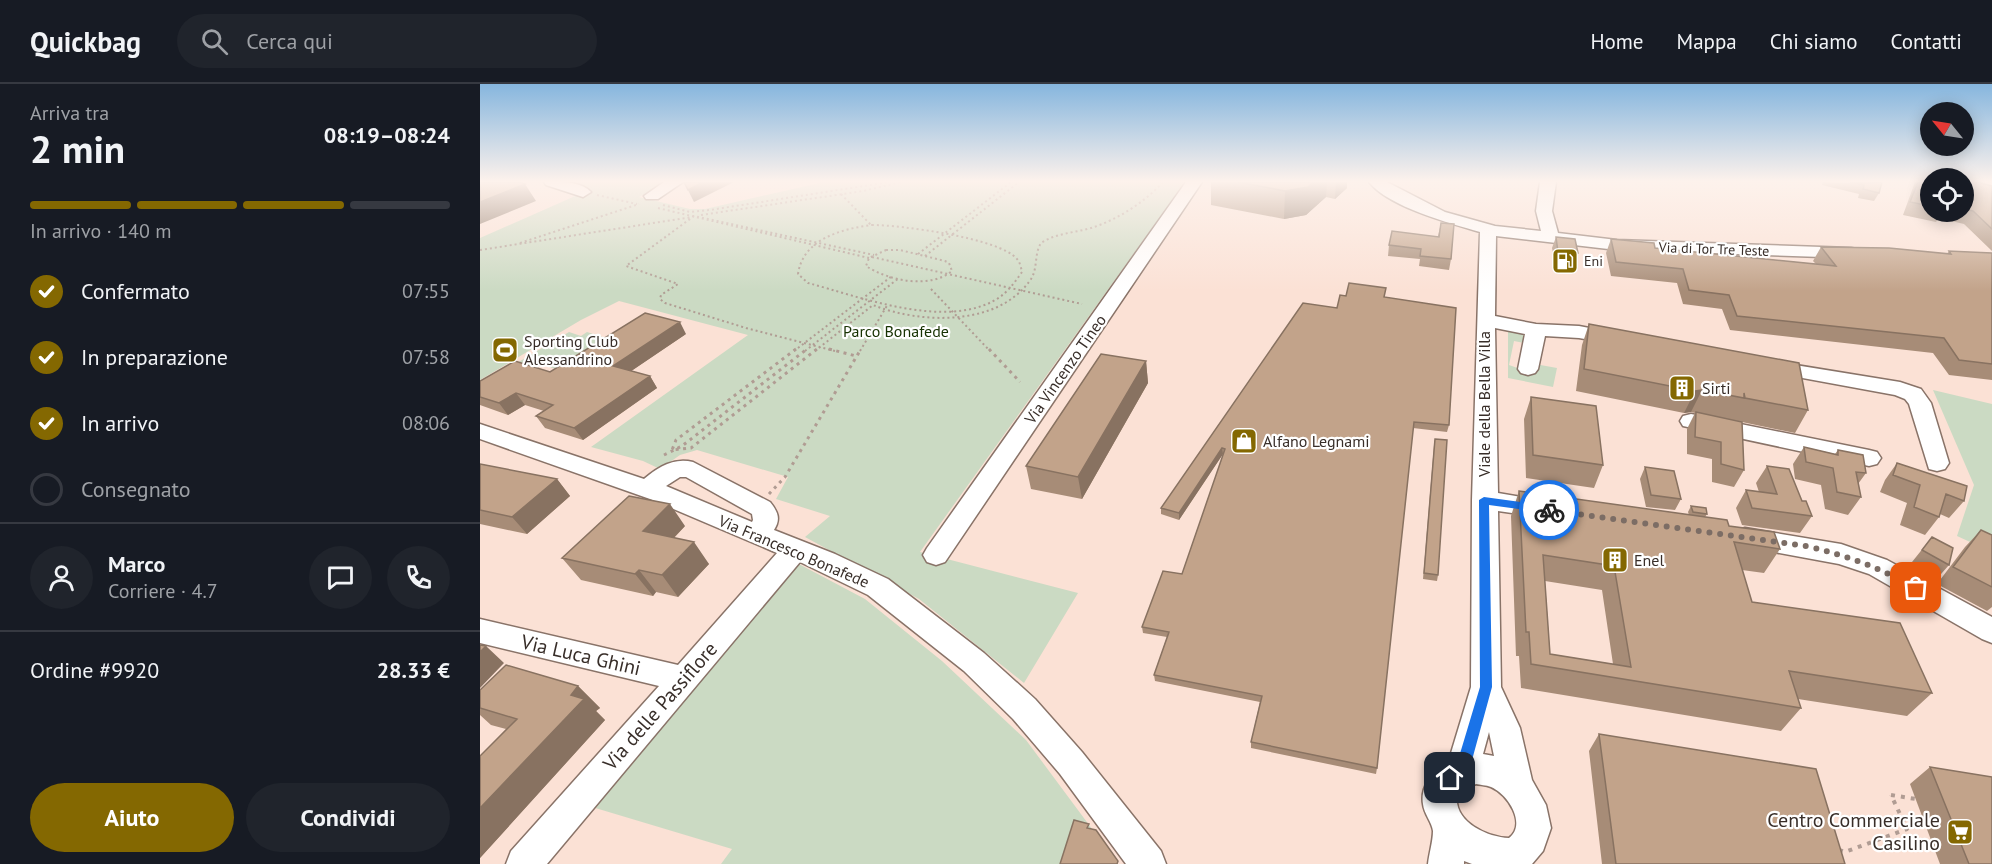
<!DOCTYPE html>
<html lang="it">
<meta charset="utf-8">
<style>
body{margin:0;font-family:"PT Sans",sans-serif;background:#20242c;color:#f1f3f6;height:100vh;display:flex;flex-direction:column;font-size:22px;white-space:nowrap}
*{box-sizing:border-box;margin:0}
p{font-size:20px;color:#9ea1a6}
.icon{flex:none;width:33px;height:33px;fill:none;stroke:currentColor;stroke-width:2;stroke-linecap:round;stroke-linejoin:round}
.map{position:relative;flex:1;overflow:hidden}
.drawer{display:flex;flex-direction:column;background:#171b24;width:480px}
.drawer>*{flex:none}
.needle{width:39px;rotate:300deg}
.controls{position:absolute;left:1440px;top:18px;display:grid;gap:12px}
.controls a{display:grid;place-items:center;width:54px;height:54px;border-radius:50%;background:#171b24;box-shadow:0 3px 15px #0003;font-size:30px}
.pin{position:absolute;display:grid;place-items:center;width:51px;height:51px;color:#fff;margin:-26px;border-radius:12px;box-shadow:0 3px 9px #0006}
.courier{position:absolute;display:grid;place-items:center;width:60px;height:60px;margin:-30px;border:4px solid #1a73e8;border-radius:50%;background:#fff;color:#222;box-shadow:0 2px 8px #0007}
.overview em{font-style:normal;font-weight:700}
.overview div{display:flex;flex-direction:column-reverse}
.overview{display:flex;align-items:center;justify-content:space-between;height:102px;padding:0 30px}
h1{font-size:39px;font-weight:700;line-height:45px}
.bar{display:grid;grid-template-columns:repeat(4,1fr);gap:9px 6px;align-content:center;height:72px;padding:0 30px}
.bar i{height:8px;border-radius:4px;background:#363941}
.bar .selected{background:#846801}
.bar p{grid-column:span 4}
.line{display:flex;align-items:center;gap:15px;padding:0 30px;border-top:2px solid #363941}
.line div{flex:1}
.round{display:grid;place-items:center;flex:none;width:63px;height:63px;border-radius:32px;background:#20242c}
ol{padding:0 30px;list-style:none}
li{display:flex;align-items:center;gap:18px;height:66px}
li p{margin-inline-start:auto}
li .icon{padding:6px;border-radius:50%;background:#846801;color:#fff;stroke-width:4}
li:last-child{color:#9ea1a6}
li i{width:33px;height:33px;border:3px solid #363941;border-radius:50%}
.button{display:flex;gap:12px;margin-top:auto;padding:12px 30px}
.button a{flex:1;height:69px;border-radius:36px;background:#846801;color:#fff;font-size:24px;font-weight:700;line-height:69px;text-align:center}
.button a+a{background:#20242c;color:#f1f3f6}
header{display:flex;align-items:center;gap:36px;box-sizing:border-box;height:84px;padding:0 30px;background:#171b24;border-bottom:2px solid #363941}
header strong{font-size:28px}
nav{display:flex;gap:33px;margin-inline-start:auto;font-size:21px}
.search{width:420px;height:54px;background:#20242c;display:flex;align-items:center;gap:15px;box-sizing:border-box;padding:0 21px;border-radius:33px;color:#9ea1a6;font-size:22px}
main{display:flex;flex:1;min-height:0}
.map>svg:first-child{display:block}
.green{fill:#cbdac3}
.lines{fill:none;stroke-linecap:round;stroke-linejoin:round}
.minor-casing{stroke:#897368;stroke-width:3}
.path-far2{stroke:#b09c93;stroke-width:2;stroke-dasharray:2 3;stroke-linecap:butt}
.path-far1{stroke:#b09c93;stroke-width:3;stroke-dasharray:3 4.5;stroke-linecap:butt}
.path{stroke:#b09c93;stroke-width:4;stroke-dasharray:4 6;stroke-linecap:butt}
.minor{fill:#fff;fill-rule:evenodd}
.wall{fill:#a78c77;fill-rule:evenodd}
.shaded-wall{fill:#887261}
.building{fill:#c2a38a;stroke:#887261;stroke-width:1.5;fill-rule:evenodd}
.route{fill:#1a73e8}
.done{stroke:#7c6d65;stroke-width:6;stroke-dasharray:0 10.8}
.labels{text-anchor:middle;stroke-width:4.5;stroke-linejoin:round;paint-order:stroke}
.far-street-label{font-size:14px;fill:#382e29;stroke:#fff}
.far-poi-label{font-size:14px;fill:#382e29;stroke:#fff;text-anchor:start}
.park-label{font-size:16px;fill:#173202;stroke:#fff}
.poi-label{font-size:16px;fill:#382e29;stroke:#fff;text-anchor:start}
.street-label{font-size:16px;fill:#382e29;stroke:#fff}
.near-street-label{font-size:20px;fill:#382e29;stroke:#fff}
.near-poi-label{font-size:20px;fill:#382e29;stroke:#fff;text-anchor:end}
</style>
<header>
<strong>Quickbag</strong>
<div class="search"><svg class="icon" aria-label="search" viewBox="0 0 24 24"><circle cx="10" cy="10" r="6"/><path d="M15 15l6 6"/></svg>Cerca qui</div>
<nav><a>Home</a><a>Mappa</a><a>Chi siamo</a><a>Contatti</a></nav>
</header>
<main>
<section class="drawer">
<div class="overview"><div><h1>2 min</h1><p>Arriva tra</p></div><em>08:19–08:24</em></div>
<div class="bar"><i class="selected"></i><i class="selected"></i><i class="selected"></i><i></i><p>In arrivo · 140 m</p></div>
<ol>
<li><svg class="icon" aria-label="check" viewBox="0 0 24 24"><path d="M5 12l5 5 9-10"/></svg>Confermato<p>07:55</p></li>
<li><svg class="icon" aria-label="check" viewBox="0 0 24 24"><path d="M5 12l5 5 9-10"/></svg>In preparazione<p>07:58</p></li>
<li><svg class="icon" aria-label="check" viewBox="0 0 24 24"><path d="M5 12l5 5 9-10"/></svg>In arrivo<p>08:06</p></li>
<li><i></i>Consegnato</li>
</ol>
<div class="line" style="height:108px"><a class="round"><svg class="icon" aria-label="person" viewBox="0 0 24 24"><circle cx="12" cy="8" r="4"/><path d="M4 21q1-7 8-7t8 7"/></svg></a><div><b>Marco</b><p>Corriere · 4.7</p></div><a class="round"><svg class="icon" aria-label="chat" viewBox="0 0 24 24"><path d="M4 5h16v11H9l-5 4z"/></svg></a><a class="round"><svg class="icon" aria-label="phone" viewBox="0 0 24 24"><path d="M5 4h4l2 5-3 2q2 4 5 5l2-3 5 2v4C11 20 4 13 5 4z"/></svg></a></div>
<div class="line" style="height:78px"><div>Ordine #9920</div><b>28.33 €</b></div>
<div class="button"><a>Aiuto</a><a>Condividi</a></div>
</section>
<div class="map">
<svg width="1512" height="780" viewBox="0 0 1512 780">
<rect width="100%" height="100%" fill="#fbe1d5"/>
<path class="green" d="M89,98H186L159,113L210,125H225L344,98H705L440,468L598,509L544,599L439,515L325,453L350,432L296,415L308,393L217,366L200,371L180,385L163,377L111,363L268,251L139,217L101,236L0,296V154L111,105Z
M1028,246L1047,250L1044,259L1034,257L1029,281L1052,289L1055,280L1077,284L1073,303L1028,294Z
M89,248L101,252L107,248L135,257L86,288L56,279L0,312V301Z
M1453,306L1512,320V468L1477,452L1494,401Z
M315,478L385,515L462,577L546,656L638,780H241L252,765L112,723Z"/>
<g class="lines">
<defs>
<path id="minor" d="M64,98C78,98 100,96 111,108L103,113L66,101Z
M184,98H203L178,115H166L164,112Z
M706,98H722L465,478L456,481L447,478L443,471L447,464Z
M889,98H907L965,128L1015,142L1061,147L1056,127L1060,98H1076L1072,127L1078,149L1137,156L1371,164L1377,165L1380,169L1377,173L1371,174L1137,166L1016,152L1015,232L1056,240L1099,242L1146,251L1149,255L1146,259L1139,261L1099,254L1065,252L1058,285L1055,289L1048,291L1041,289L1038,285L1045,250L1015,244L1018,409L1076,419L1080,425L1076,431L1067,434L1018,427L1021,603L1040,644L1052,696L1066,721L1071,744L1063,767L1052,780H992L984,777V780H948C949,770 953,757 953,747C952,738 944,730 943,720C940,703 953,685 968,679L991,603L992,416L1000,148C969,139 909,123 889,98ZM1009,648L1014,672L1003,670ZM996,700C1000,701 1006,701 1011,703C1028,710 1047,740 1029,754C1007,753 974,738 977,712L984,705Z
M1291,277L1420,298L1441,305L1451,319L1469,379L1465,385L1457,387L1449,385L1429,320L1425,315L1415,311L1284,287L1281,283L1284,279Z
M1211,330L1389,366L1397,368L1401,374L1397,380L1389,382L1203,342L1200,337L1203,332Z
M0,340L164,395C178,383 194,373 213,378L290,418C298,428 301,435 294,446L355,470L408,495L504,569L555,615L602,668L681,767L686,780H646L580,690L533,635L484,587L388,511L320,478L67,780H26L31,767L179,602L0,559V535L198,581L297,469L170,415L0,355ZM200,393H206L272,430L273,436L272,438L186,402Z
M1265,444L1361,460L1407,476L1512,533V559L1502,555L1389,490L1359,480L1256,461L1252,454L1256,447Z"/>
</defs>
<use href="#minor" class="minor-casing"/>
<path class="path-far2" d="M361,110L391,141
M117,111L157,120
M183,121L210,128L230,126L409,98
M178,124L389,174
M221,131L383,107L421,98
M392,141C420,141 520,154 537,175C540,178 541,184 542,188C535,198 528,208 517,215C465,246 381,213 328,199L318,190C323,155 361,145 392,141Z
M40,159L159,120
M0,166L212,133
M406,166H420L465,177L469,179L472,187C450,205 409,197 386,182L389,174Z
M438,170L531,98
M445,172L539,98
M392,173L602,220
M451,205L510,267
M314,267L412,192
M325,267L419,194
M335,267L393,221C440,240 519,243 551,195C558,184 554,170 561,159C576,149 594,149 611,144C637,136 665,118 683,98
M355,267L266,244L185,219L180,215L181,211L198,200L146,182L214,132L394,171
M380,267L408,220"/>
<path class="path-far1" d="M316,265L196,356L192,366L211,364L337,265
M349,265L376,272
M509,265L540,298
M184,371L202,362L327,265
M289,410L305,393L381,265"/>
<path class="path" d="M1411,711L1436,715
M1359,766L1365,768L1427,745L1411,711"/>
<use href="#minor" class="minor"/>
</g>
<path class="wall" d="M731,98H867V104L855,115L846,113L826,131L804,135L731,121Z
M1343,98L1385,99L1399,109L1394,117L1378,114L1379,110L1342,101Z
M1435,98H1450V128H1463L1456,138L1423,131Z
M1484,98L1512,102V167L1484,140L1463,135L1468,128H1484Z
M961,139L971,175L969,186L939,182L940,175L908,172L909,161L958,152Z
M1076,153L1098,169L1094,180L1075,178L1072,164Z
M1131,155L1175,164L1336,180L1333,177L1341,163L1467,170L1469,167L1512,169V296L1469,291L1453,269L1250,246L1242,225L1203,220L1197,199L1131,192L1126,169Z
M904,213L969,341L967,348L933,344L897,684L896,690L771,664V658L780,618L675,597L674,591L687,553L663,549L662,543L702,490L743,371V370L699,436L681,430V424L857,224Z
M1109,240L1328,326L1315,349L1262,338L1264,386L1254,403L1232,398V375L1207,370V345L1215,329L1211,328L1204,329L1096,307L1102,261Z
M206,250L151,287L170,292L177,304L103,356L65,344L56,332L64,327L45,321L28,331L0,321V297L70,288Z
M666,277L668,299L602,415L551,405L546,382Z
M1051,313L1123,381L1114,404L1046,394L1044,335Z
M955,355L958,491L957,497L943,495L954,361Z
M1324,363L1355,370L1358,366L1386,389L1378,400L1381,413L1368,431L1345,425L1341,401L1315,395L1313,380Z
M1417,379L1484,417L1469,434L1460,430L1459,433L1445,451L1420,441L1427,419L1400,408L1405,396Z
M0,380L77,395L90,412L47,450L0,440Z
M1287,382L1322,417L1332,432L1320,449L1262,441L1256,424L1266,406L1279,408L1276,399Z
M1165,383L1201,415L1195,426L1166,423L1160,395Z
M1039,407L1209,431L1208,428L1211,422L1227,430L1225,433L1249,442L1300,465L1284,489L1262,486L1272,518L1452,609L1427,632L1318,615L1321,624L1301,647L1041,604L1039,572H1036L1031,432ZM1065,497L1122,506L1133,580L1070,570Z
M205,442L194,454L229,480L198,513L176,508L173,512L101,496L82,474Z
M1501,446L1512,451V523L1507,527L1457,500L1485,463Z
M1452,453L1469,481L1454,498L1428,483Z
M98,602L120,624L116,627L125,636L0,774V672L26,645L11,641L0,631V606Z
M1119,650L1365,780H1122L1109,667Z
M1450,683L1512,780H1460L1430,700Z"/>
<path class="shaded-wall" d="M223,98H254L214,118L208,106Z
M833,98H847L846,113L826,131L804,135L805,107Z
M856,98H867V104L855,115Z
M45,100L56,117L0,140V118Z
M200,238L206,250L141,294L133,282Z
M666,277L668,299L602,415L598,393Z
M170,292L177,304L103,356L94,344Z
M1222,306L1211,328L1204,329L1215,307Z
M36,309L45,321L28,331L19,319Z
M742,364L743,370L699,436V429Z
M77,395L90,412L47,450L32,433Z
M190,420L205,442L179,469L163,447Z
M214,458L229,480L198,513L182,491Z
M159,486L176,508L173,512L155,490Z
M6,562L24,579L0,604V568Z
M98,602L120,624L116,627L125,636L0,774V724L91,611Z"/>
<path class="building" d="M0,98H40L45,100L0,118Z
M204,98H223L208,106Z
M758,98H833L828,103L805,107Z
M1370,98L1385,99L1402,98L1399,109L1383,105L1384,101Z
M1438,98H1450V122L1430,118Z
M1484,98H1498L1512,102V145L1493,127L1484,125Z
M961,139L974,140L971,175L940,172L941,165L909,161L912,147L959,153Z
M1076,153L1095,155L1098,169L1078,168Z
M1131,155L1174,159L1175,164L1356,182L1341,163L1409,164L1471,170L1469,167L1512,169V280L1479,276L1464,254L1257,232L1249,211L1209,206L1203,185L1136,178Z
M869,199L906,204L904,213L976,224L969,341L934,338L897,684L771,658L782,612L674,591L689,548L662,543L683,487L702,490L745,365L742,364L699,429L681,424L823,219L857,224L860,211L866,212Z
M165,229L200,238L133,282L170,292L94,344L56,332L73,321L36,309L19,319L0,313V297L35,277L70,288Z
M1109,240L1319,279L1328,326L1265,314L1264,309V314L1222,306L1215,307L1104,285Z
M621,270L666,277L598,393L546,382Z
M1051,313L1116,322L1123,381L1053,371Z
M1216,328L1262,338L1264,386L1241,380V358L1215,353Z
M955,355L967,356L958,491L944,489Z
M1324,363L1358,371V366L1383,371L1386,389L1376,388L1381,413L1357,408L1353,384L1326,378Z
M1417,379L1487,402L1484,417L1466,410L1459,433L1434,423L1440,401L1413,391Z
M0,380L77,395L32,433L0,426Z
M1287,382L1309,385L1322,417H1326L1332,432L1272,424L1266,406L1297,410Z
M1165,383L1194,387L1201,415L1171,411Z
M1039,407L1247,436L1249,442L1294,448L1300,465L1254,458L1272,518L1420,539L1452,609L1309,587L1321,624L1051,580L1049,548H1046ZM1063,471L1134,482L1151,583L1070,570Z
M149,412L190,420L163,447L214,458L182,491L159,486L155,490L82,474Z
M1211,422L1226,424L1227,430L1213,428Z
M1501,446L1512,451V503L1473,483Z
M1452,453L1473,464L1469,481L1442,466Z
M0,561L6,562L0,568Z
M26,581L98,602L91,611L104,615L0,724V672L37,635L0,624V606Z
M1119,650L1336,685L1365,780H1136Z
M1450,683L1512,693V780H1489Z
M594,736L609,740L607,744L616,746L638,777L637,780H580Z"/>
<linearGradient id="sky" x2="0" y2="1"><stop stop-color="#86b6de"/><stop offset="0.47" stop-color="#fdf2ec"/><stop offset="1" stop-color="#fdf2ec" stop-opacity="0"/></linearGradient>
<rect width="1512" height="207" fill="url(#sky)"/>
<path class="route" d="M1004,413L1069,422L1074,426L1069,429L1009,421L1012,603L989,687L987,691L970,701L965,699L963,694L965,690L976,683L1000,603L999,416Z"/>
<g class="lines">
<path class="done" d="M1069,426L1326,462C1366,471 1400,484 1436,504"/>
</g>
<defs>
<symbol id="fuel-square" viewBox="-11 -11 22 22"><rect x="-9" y="-9" width="18" height="18" rx="4" fill="#846801" stroke="#fff"/><path d="M-5.5-6h7V0h2V4h1.3V-2.5L3-4.5l.8-.8L6-3V5H2.5V1h-1V6h-7ZM-4.2-4.7v3.2H.2V-4.7Z" fill="#fff"/></symbol>
<symbol id="stadium-square" viewBox="-11 -11 22 22"><rect x="-9" y="-9" width="18" height="18" rx="4" fill="#846801" stroke="#fff"/><path d="M0-5a6.5 5 0 1 0 0 10a6.5 5 0 1 0 0-10ZM-3.5-1.8h7v3.6h-7Z" fill="#fff"/></symbol>
<symbol id="building-square" viewBox="-11 -11 22 22"><rect x="-9" y="-9" width="18" height="18" rx="4" fill="#846801" stroke="#fff"/><path d="M-4-6H4V6H1V3H-1V6H-4ZM-2.5-4.3h1.7v1.8h-1.7ZM.8-4.3h1.7v1.8H.8ZM-2.5-1h1.7V.8h-1.7ZM.8-1h1.7V.8H.8Z" fill="#fff"/></symbol>
<symbol id="shop-square" viewBox="-11 -11 22 22"><rect x="-9" y="-9" width="18" height="18" rx="4" fill="#846801" stroke="#fff"/><path d="M-5-2.5h2.3a2.7 3.5 0 0 1 5.4 0H5L5.5 6h-11ZM-1.5-2.5h3a1.5 2.3 0 0 0-3 0Z" fill="#fff"/></symbol>
<symbol id="supermarket-square" viewBox="-11 -11 22 22"><rect x="-9" y="-9" width="18" height="18" rx="4" fill="#846801" stroke="#fff"/><path d="M-6-5.5h2.5l.6 2H6L4.5 2H-2.5L-4.4-4H-6ZM-1.5 3.2a1.3 1.3 0 1 0 .1 0ZM3 3.2a1.3 1.3 0 1 0 .1 0Z" fill="#fff"/></symbol>
</defs>
<g fill-rule="evenodd">
<use href="#fuel-square" x="1070" y="162" width="30" height="30"/>
<use href="#stadium-square" x="10" y="251" width="30" height="30"/>
<use href="#building-square" x="1187" y="289" width="30" height="30"/>
<use href="#shop-square" x="749" y="342" width="30" height="30"/>
<use href="#building-square" x="1120" y="461" width="30" height="30"/>
<use href="#supermarket-square" x="1465" y="733" width="30" height="30"/>
</g>
<g class="labels">
<g class="far-street-label">
<text transform="translate(1234 165) rotate(2)" y="5">Via di Tor Tre Teste</text>
</g>
<g class="far-poi-label">
<text x="1104" y="182">Eni</text>
</g>
<g class="park-label">
<text x="416" y="253">Parco Bonafede</text>
</g>
<g class="poi-label">
<text x="44" y="263">Sporting Club<tspan x="44" dy="18">Alessandrino</tspan></text>
<text x="1222" y="310">Sirti</text>
<text x="783" y="363">Alfano Legnami</text>
<text x="1154" y="482">Enel</text>
</g>
<g class="street-label">
<text transform="translate(585 285) rotate(-55)" y="6">Via Vincenzo Tineo</text>
<text transform="translate(1004 320) rotate(-90)" y="6">Viale della Bella Villa</text>
<text transform="translate(314 467) rotate(23)" y="6">Via Francesco Bonafede</text>
</g>
<g class="near-street-label">
<text transform="translate(101 571) rotate(13)" y="7">Via Luca Ghini</text>
<text transform="translate(180 622) rotate(-49)" y="7">Via delle Passiflore</text>
</g>
<g class="near-poi-label">
<text x="1460" y="743">Centro Commerciale<tspan x="1460" dy="23">Casilino</tspan></text>
</g>
</g>
</svg>
<div class="controls">
<a><svg class="needle" viewBox="-14 -14 28 28"><path d="M0-13l5 13h-10z" fill="#e53935"/><path d="M0 13l5-13h-10z" fill="#9ea1a6"/></svg></a>
<a><svg class="icon" aria-label="locate" viewBox="0 0 24 24"><circle cx="12" cy="12" r="6"/><path d="M12 2v4M12 18v4M2 12h4M18 12h4"/></svg></a>
</div>
<div class="pin" style="left:1436px;top:504px;background:#ea580c"><svg class="icon" aria-label="bag" viewBox="0 0 24 24"><path d="M5 8h14l-1 12H6zM9 8a3 3 0 0 1 6 0"/></svg></div>
<div class="pin" style="left:970px;top:694px;background:#1f2937"><svg class="icon" aria-label="home" viewBox="0 0 24 24"><path d="M3 11l9-7 9 7M6 9v11h12V9"/></svg></div>
<div class="courier" style="left:1069px;top:426px"><svg class="icon" aria-label="bike" viewBox="0 0 24 24"><circle cx="6" cy="16" r="4"/><circle cx="18" cy="16" r="4"/><path d="M6 16l4-8h5l3 8M10 8l3 8H6M13 5h3"/></svg></div>
</div>
</main>
